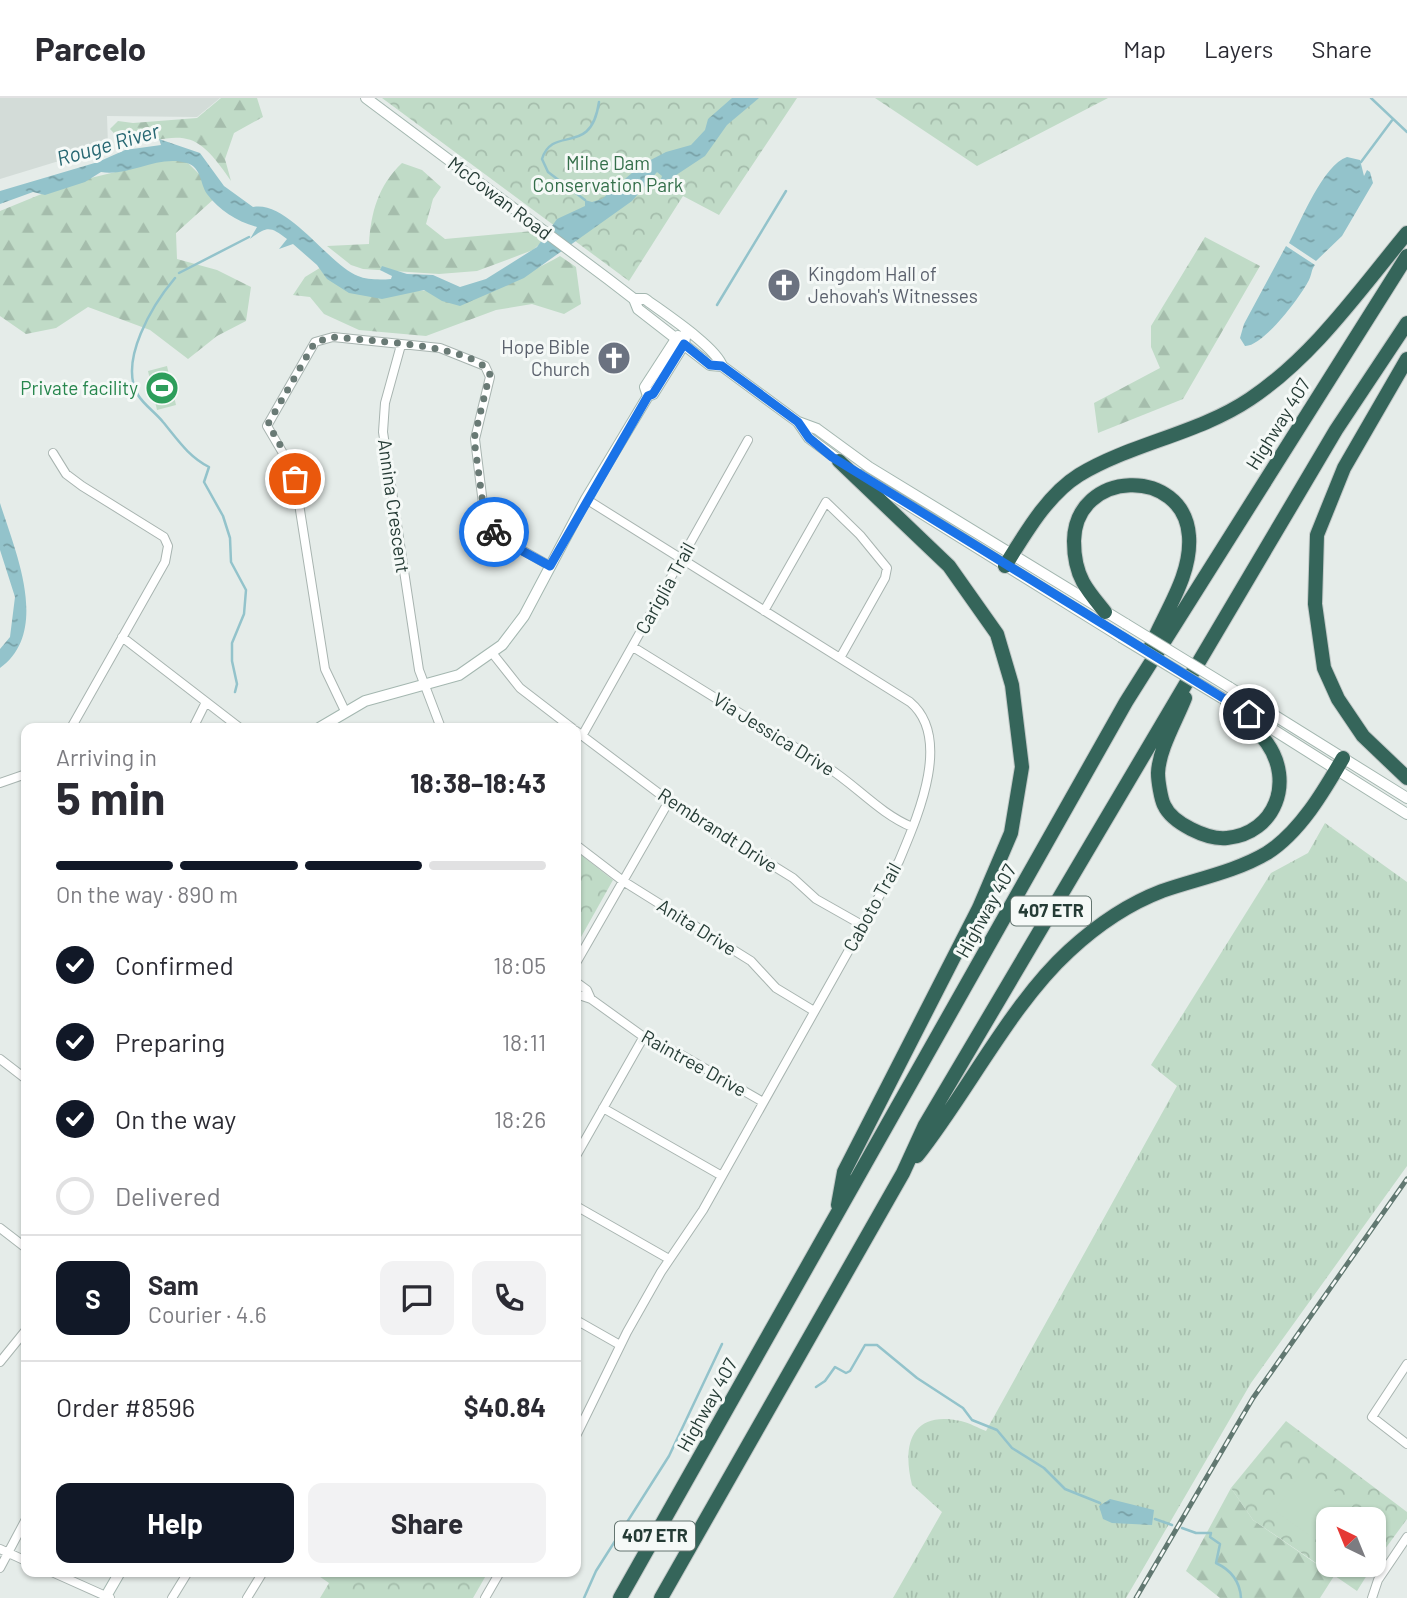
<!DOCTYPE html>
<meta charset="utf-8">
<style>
body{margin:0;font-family:Barlow,sans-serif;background:#f2f2f3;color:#2b2b33;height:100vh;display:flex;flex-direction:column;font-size:26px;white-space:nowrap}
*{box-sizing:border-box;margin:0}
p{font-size:23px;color:#7c7c81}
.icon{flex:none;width:38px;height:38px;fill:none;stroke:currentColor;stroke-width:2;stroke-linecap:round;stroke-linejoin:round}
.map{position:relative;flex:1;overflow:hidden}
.details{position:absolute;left:21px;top:625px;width:560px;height:854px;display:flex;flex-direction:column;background:#fff;border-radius:14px;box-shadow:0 2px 5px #0004}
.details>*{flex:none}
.needle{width:46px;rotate:317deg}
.fabs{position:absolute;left:1316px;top:1409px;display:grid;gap:14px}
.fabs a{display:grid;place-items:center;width:70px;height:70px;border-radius:14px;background:#fff;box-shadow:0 2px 5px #0004;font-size:35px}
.pin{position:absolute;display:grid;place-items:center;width:60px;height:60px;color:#fff;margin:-30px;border:4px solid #fff;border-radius:50%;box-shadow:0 2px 7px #0007}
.courier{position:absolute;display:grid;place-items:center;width:70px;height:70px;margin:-35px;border:5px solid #1a73e8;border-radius:50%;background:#fff;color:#222;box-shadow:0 2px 9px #0007}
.overview em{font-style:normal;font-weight:700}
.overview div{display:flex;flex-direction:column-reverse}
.overview{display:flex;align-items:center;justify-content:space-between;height:119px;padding:0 35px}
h1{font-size:46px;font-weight:700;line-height:52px}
.bar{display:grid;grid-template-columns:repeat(4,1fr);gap:10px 7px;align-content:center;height:84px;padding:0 35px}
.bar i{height:9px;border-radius:5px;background:#e1e1e2}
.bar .current{background:#111827}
.bar p{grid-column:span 4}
.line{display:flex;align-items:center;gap:18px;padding:0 35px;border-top:2px solid #e1e1e2}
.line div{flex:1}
.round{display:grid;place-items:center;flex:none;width:74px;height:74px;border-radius:14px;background:#f2f2f3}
ol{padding:0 35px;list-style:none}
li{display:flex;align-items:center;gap:21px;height:77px}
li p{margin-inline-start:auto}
li .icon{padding:7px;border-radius:50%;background:#111827;color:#fff;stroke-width:4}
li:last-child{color:#7c7c81}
li i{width:38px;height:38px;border:4px solid #e1e1e2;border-radius:50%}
.action{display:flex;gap:14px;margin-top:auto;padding:14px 35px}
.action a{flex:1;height:80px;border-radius:14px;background:#111827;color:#fff;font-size:28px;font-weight:700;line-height:80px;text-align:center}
.action a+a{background:#f2f2f3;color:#2b2b33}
header{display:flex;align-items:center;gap:42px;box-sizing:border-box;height:98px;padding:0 35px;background:#fff;border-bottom:2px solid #e1e1e2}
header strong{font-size:33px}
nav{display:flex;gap:38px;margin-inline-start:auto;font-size:24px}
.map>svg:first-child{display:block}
.built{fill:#d3dcd8}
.grass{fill:url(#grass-tufts)}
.forest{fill:url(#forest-firs)}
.park{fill:url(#park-crowns)}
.pitch{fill:#c0dbc7}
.water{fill:url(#water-ripples)}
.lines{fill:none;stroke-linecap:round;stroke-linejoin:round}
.stream{stroke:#93c3cb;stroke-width:2.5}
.street-casing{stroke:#a8b4b0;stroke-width:10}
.secondary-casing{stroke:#a4b7b0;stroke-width:12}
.highway-casing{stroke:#c2c8c7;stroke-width:16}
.street{stroke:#fff;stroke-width:8}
.secondary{stroke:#fff;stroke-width:10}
.highway{stroke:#35655a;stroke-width:14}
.rail-casing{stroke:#617871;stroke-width:5}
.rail{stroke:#f5f9f7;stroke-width:2.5;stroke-dasharray:8;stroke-linecap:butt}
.secondary-bridge-casing{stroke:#a4b7b0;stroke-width:12;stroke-linecap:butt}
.secondary-bridge{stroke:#fff;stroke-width:10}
.done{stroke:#697a75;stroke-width:7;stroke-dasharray:0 12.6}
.route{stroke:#1a73e8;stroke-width:9}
.labels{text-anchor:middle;stroke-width:6;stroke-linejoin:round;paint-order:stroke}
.shield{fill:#f5f9f7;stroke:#647570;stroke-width:2}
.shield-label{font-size:18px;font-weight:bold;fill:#263c36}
.park-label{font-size:19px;fill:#346f4a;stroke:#f5f9f7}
.street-label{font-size:19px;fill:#263c36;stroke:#f5f9f7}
.worship-label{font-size:19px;fill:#5b616d;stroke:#f5f9f7;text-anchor:start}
.leisure-label{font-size:19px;fill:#27864d;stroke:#f5f9f7;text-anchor:end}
.water-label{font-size:21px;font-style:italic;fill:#266772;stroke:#f5f9f7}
</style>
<header>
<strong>Parcelo</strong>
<nav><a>Map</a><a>Layers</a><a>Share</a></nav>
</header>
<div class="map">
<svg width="1407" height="1500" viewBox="0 0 1407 1500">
<defs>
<pattern id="grass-tufts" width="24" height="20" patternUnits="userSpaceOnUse" patternTransform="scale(1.75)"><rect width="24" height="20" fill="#c0dbc7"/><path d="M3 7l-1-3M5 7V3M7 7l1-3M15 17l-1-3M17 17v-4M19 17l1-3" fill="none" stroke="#a5bdac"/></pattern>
<pattern id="forest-firs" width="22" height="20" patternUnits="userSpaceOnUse" patternTransform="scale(1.75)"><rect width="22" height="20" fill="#c0dbc7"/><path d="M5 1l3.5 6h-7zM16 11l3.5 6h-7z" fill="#a5bdac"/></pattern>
<pattern id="park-crowns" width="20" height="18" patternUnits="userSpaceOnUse" patternTransform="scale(1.75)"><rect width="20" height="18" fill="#c0dbc7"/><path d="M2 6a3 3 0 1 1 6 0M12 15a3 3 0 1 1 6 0" fill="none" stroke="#a5bdac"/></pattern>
<pattern id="water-ripples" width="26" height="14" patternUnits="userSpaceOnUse" patternTransform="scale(1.75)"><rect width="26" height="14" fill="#93c3cb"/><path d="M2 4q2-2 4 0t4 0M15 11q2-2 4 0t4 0" fill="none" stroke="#78a0a6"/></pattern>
</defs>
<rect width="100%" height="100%" fill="#e5ece9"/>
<path class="built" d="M0,0H220L197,19L107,18L108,48L0,81Z"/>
<path class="grass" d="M1325,725L1407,784V1068L1251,1285L1126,1500H893L942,1414L912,1387C902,1347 911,1312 961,1323C970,1325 978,1330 986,1333L1177,988L1151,967L1271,775L1308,755Z"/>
<path class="forest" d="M221,0H257L263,19L234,35L225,61L231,83C195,30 186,36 126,48L110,31L118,23L133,25L197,20Z
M181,58L201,78L215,100L176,135L177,161L217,172L251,189L246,223L217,238L188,261L150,232L88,209L56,230L26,236L0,218V113L66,86Z
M402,65L422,72L441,89L433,101L426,126L445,141L533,133L542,144L533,152L477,173L439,176L363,171L351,167L327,148L369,146C371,114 378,88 402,65Z
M1205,139L1260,168L1183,301L1098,335L1094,305L1160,270L1151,249V228Z
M560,158L576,169L581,206L564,216L532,206L496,212L426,238L359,232L324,216L310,199L293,197L305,179L323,168C327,173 332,180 338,184C345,189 361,188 370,189C432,198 505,191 560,158Z
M1231,1390L1253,1422L1334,1478L1320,1500H1220L1186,1473Z"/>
<path class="park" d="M382,0H797L719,117L683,98L629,183Z
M875,0H1108L977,68Z
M576,753L613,782L576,848Z
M1286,1323L1407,1414V1421L1374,1466V1421H1328V1466H1374L1357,1493L1253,1422L1231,1390Z
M313,1474H488L473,1500H320L329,1485Z"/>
<path class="pitch" d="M167,268L176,307L157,312L148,273Z
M1303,1372L1354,1406L1343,1421H1328V1443L1325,1448L1275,1413Z"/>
<path class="water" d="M732,0H759L727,27L705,58L658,89L662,78L657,74L632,103L524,180L460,208L442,203L424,192L382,201L349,195L327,181L317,167L293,146L279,151L287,141C270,128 267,128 250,141L257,129C236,123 220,113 207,96C200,86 202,70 187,65C158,56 129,79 101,74L85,84L45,97L33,94L0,106V93L98,64L125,52L161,47L159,41L200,55L224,88L253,109C288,102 329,167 358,178C367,182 381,182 391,181L392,178L380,172L382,168L407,176L433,177L460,189L486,181L537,149L557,121L585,108V102L592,104L602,101L641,67L666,54L691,47L705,32L708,21Z
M1347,59L1360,62L1364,78L1367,72L1370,74L1373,85L1342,138L1316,163L1289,145C1301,123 1323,67 1347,59Z
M1286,148L1315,167C1311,172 1312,176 1309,182C1301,198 1263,249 1245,248L1240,240L1244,226Z
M0,405C15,453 51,533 0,570V551L10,539L15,499L0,452Z
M1110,1401L1154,1412L1152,1427L1112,1425L1103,1421L1099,1408Z"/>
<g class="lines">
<path class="stream" d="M1371,0L1407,34
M1361,64L1393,21
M585,102L548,74L542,61C553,26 591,60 599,4
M179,175L249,139
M175,180C153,206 118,263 138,297C144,307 156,315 163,324C178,342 188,358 209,369L204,384L223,418L230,440L231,464L246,492L244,516L232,545V563L237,586L235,594
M717,207L786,93
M816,1289L825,1283L835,1269L846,1275L850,1273L865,1247H877L917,1280L963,1310L972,1322L997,1332L1012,1350L1044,1370L1065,1391L1100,1405
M1155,1421L1172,1427
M1182,1430L1196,1435H1211L1210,1439L1220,1446L1216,1465C1231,1472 1240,1484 1241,1500
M584,1500L596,1473L669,1358L722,1246"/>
<defs>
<path id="street" d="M401,247L385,305L383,334L419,572L441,630
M53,355L66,376L82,388L164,439L168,448L165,464L71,630
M764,513L826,404L860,437L887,470L885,480L840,560
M122,539L240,630
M633,549L827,669C857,688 879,715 912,729
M493,556L520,590L572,630
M345,613L325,571L294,374L267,328L315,244L333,239L440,250L485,268L490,279L475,341L484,414L499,439L550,468
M193,630L206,604
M576,633L669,703L793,780L816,801L862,827
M582,638L748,342
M0,685L26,676
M576,747L623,783L751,863L776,890L814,913
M576,865L669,703
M576,884L587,892L591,901
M576,896L591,901L648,942L680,956L763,1004
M0,961L26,981
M603,1010L722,1078
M576,1058L643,940
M576,1108L669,1161
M0,1130L26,1150
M576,1222L620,1247
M0,1264L26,1232
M1407,1266L1372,1319L1407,1346
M576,1338L627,1234L661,1174L703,1112L899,763C917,720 953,640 910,604L586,401
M0,1451L26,1463
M0,1470L26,1421
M52,1474L110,1500
M172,1500L188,1474
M247,1500L263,1474
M485,1500L500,1474
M1372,1500L1378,1482L1407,1439"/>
<path id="secondary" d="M366,0L608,181L634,201L638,211L710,267L722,268L798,324L817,331L869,369L1126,526
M634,201H645C664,215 716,249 722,268
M648,298L645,289L678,238
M798,324L809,340L844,366
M860,377L1121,539
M1229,589L1407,700
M1242,612L1407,716
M319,630L365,603L459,577L502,547L524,518L586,401L648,298L653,296L684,246L686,233
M105,1500L120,1474"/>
<path id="highway" d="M1407,261L1344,370L1317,437L1315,506L1324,570L1338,601L1363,638L1407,680
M1005,468C1025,436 1047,397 1079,377C1132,345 1198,336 1250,301C1313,259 1359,193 1407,135
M1105,514C1098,505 1089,495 1083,484C1076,471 1074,458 1074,443C1075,371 1184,368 1189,438C1192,479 1163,516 1149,553
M1185,600C1176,623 1159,651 1158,675C1158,683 1161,701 1164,707C1172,725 1207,742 1227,740C1276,735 1294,683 1267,645C1256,630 1240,616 1227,603
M917,1058C967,995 1011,906 1069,853C1096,828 1128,806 1162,793C1196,781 1235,774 1267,755C1300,734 1324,693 1343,660
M838,1107L844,1074L979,810L1011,735L1022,669L1012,587L997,536L949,468L839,363
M620,1500L1126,604L1407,158
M661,1500L903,1075L925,1027L1336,332L1407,225"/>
</defs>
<use href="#street" class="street-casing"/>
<use href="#secondary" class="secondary-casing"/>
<use href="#highway" class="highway-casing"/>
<use href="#street" class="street"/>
<use href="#secondary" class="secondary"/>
<use href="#highway" class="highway"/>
<defs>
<path id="rail" d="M1136,1500L1253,1300L1407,1081"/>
</defs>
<use href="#rail" class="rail-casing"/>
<use href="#rail" class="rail"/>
<defs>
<path id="secondary-bridge" d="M1126,526L1229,589
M1121,539L1222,600"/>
</defs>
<use href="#secondary-bridge" class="secondary-bridge-casing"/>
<use href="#secondary-bridge" class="secondary-bridge"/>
</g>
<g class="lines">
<path class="done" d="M295,381L287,359L268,326L315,244L333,239C367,243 473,246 490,275L474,341L484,414L494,434"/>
<path class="route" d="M494,434L504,443L550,468L648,298L653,296L684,246L710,267L722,268L798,324L809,340L832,359L1249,616"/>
</g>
<defs>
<symbol id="church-disc" viewBox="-11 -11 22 22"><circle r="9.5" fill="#6b7280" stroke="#f5f9f7"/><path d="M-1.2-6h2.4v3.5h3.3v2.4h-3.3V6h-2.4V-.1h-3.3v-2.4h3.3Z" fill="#fff"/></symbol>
<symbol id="stadium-disc" viewBox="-11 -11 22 22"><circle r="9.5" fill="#2e9e5b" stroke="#f5f9f7"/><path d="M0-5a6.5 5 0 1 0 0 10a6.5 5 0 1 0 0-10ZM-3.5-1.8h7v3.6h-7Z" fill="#fff"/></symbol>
</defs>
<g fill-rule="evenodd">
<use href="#church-disc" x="765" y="168" width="38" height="38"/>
<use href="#church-disc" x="595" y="241" width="38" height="38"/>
<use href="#stadium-disc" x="143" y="271" width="38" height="38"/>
</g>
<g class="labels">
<g class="shield">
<rect x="1011" y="798.5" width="80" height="29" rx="5"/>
<rect x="615" y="1423.5" width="80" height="29" rx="5"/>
</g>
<g class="shield-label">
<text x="1051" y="819">407 ETR</text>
<text x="655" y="1444">407 ETR</text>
</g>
<g class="park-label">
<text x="608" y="72">Milne Dam<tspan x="608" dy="22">Conservation Park</tspan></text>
</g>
<g class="street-label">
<text transform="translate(500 100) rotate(37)" y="7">McCowan Road</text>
<text transform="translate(1278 326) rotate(-58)" y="7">Highway 407</text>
<text transform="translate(394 408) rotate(82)" y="7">Annina Crescent</text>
<text transform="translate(665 490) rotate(-61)" y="7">Cariglia Trail</text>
<text transform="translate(774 636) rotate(32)" y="7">Via Jessica Drive</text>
<text transform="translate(718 732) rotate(33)" y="7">Rembrandt Drive</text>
<text transform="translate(872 809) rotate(-61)" y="7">Caboto Trail</text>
<text transform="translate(986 813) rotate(-61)" y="7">Highway 407</text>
<text transform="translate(697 829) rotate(32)" y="7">Anita Drive</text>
<text transform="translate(694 965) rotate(29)" y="7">Raintree Drive</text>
<text transform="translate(707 1307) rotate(-61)" y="7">Highway 407</text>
</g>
<g class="worship-label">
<text x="808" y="183">Kingdom Hall of<tspan x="808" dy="22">Jehovah's Witnesses</tspan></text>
<text x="590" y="256" text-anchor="end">Hope Bible<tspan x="590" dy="22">Church</tspan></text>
</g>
<g class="leisure-label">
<text x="138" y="297">Private facility</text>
</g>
<g class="water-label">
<text transform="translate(108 47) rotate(-16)" y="7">Rouge River</text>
</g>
</g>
</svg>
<div class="fabs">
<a><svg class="needle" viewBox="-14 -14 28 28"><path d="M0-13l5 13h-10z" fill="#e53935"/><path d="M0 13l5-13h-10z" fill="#7c7c81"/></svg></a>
</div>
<div class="pin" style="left:295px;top:381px;background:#ea580c"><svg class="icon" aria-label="bag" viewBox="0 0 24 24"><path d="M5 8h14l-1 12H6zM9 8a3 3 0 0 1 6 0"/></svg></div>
<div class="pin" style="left:1249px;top:616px;background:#1f2937"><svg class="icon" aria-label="home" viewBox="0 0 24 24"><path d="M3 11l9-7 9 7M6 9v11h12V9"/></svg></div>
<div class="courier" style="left:494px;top:434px"><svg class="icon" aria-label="bike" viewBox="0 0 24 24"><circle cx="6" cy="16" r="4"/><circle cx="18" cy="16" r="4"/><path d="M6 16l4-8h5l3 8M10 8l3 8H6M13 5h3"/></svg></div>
<section class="details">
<div class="overview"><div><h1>5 min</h1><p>Arriving in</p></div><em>18:38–18:43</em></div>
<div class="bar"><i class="current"></i><i class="current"></i><i class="current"></i><i></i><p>On the way · 890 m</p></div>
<ol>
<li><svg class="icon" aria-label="check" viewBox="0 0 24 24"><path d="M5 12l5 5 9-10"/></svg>Confirmed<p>18:05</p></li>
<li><svg class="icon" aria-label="check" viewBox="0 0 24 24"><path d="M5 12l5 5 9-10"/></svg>Preparing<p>18:11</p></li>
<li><svg class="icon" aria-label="check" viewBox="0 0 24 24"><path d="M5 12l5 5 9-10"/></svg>On the way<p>18:26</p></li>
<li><i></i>Delivered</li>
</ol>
<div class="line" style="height:126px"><b class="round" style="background:#111827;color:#fff">S</b><div><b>Sam</b><p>Courier · 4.6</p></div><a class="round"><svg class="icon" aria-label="chat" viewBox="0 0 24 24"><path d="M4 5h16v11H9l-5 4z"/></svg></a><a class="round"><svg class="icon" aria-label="phone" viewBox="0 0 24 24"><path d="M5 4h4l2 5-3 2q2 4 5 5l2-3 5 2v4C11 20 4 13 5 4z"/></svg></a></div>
<div class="line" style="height:91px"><div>Order #8596</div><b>$40.84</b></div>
<div class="action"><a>Help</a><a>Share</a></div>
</section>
</div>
